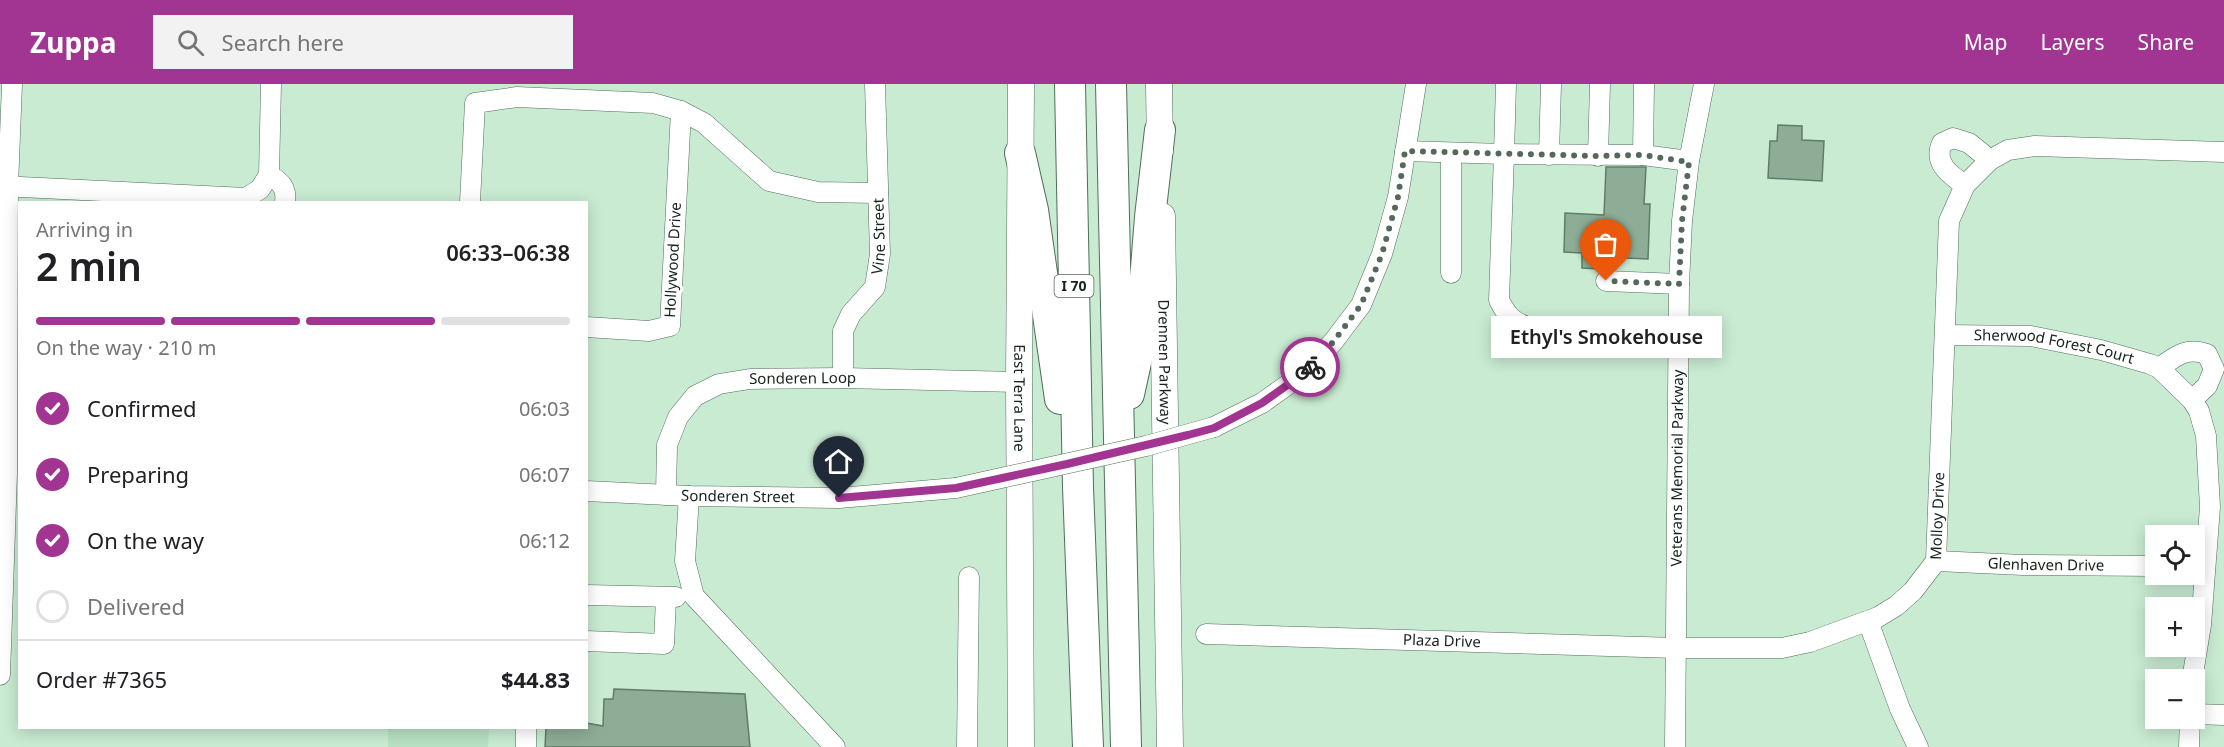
<!DOCTYPE html>
<meta charset="utf-8">
<style>
body{margin:0;font-family:"Noto Sans",sans-serif;background:#f2f2f2;color:#202124;height:100vh;display:flex;flex-direction:column;font-size:22px;white-space:nowrap}
*{box-sizing:border-box;margin:0}
p{font-size:20px;color:#757577}
.icon{flex:none;width:33px;height:33px;fill:none;stroke:currentColor;stroke-width:2;stroke-linecap:round;stroke-linejoin:round}
.map{position:relative;flex:1;overflow:hidden}
.sheet{position:absolute;left:18px;top:117px;width:570px;height:528px;display:flex;flex-direction:column;background:#fff;border-radius:0px;box-shadow:0 3px 15px #0003}
.sheet>*{flex:none}
.fabs{position:absolute;left:2145px;top:441px;display:grid;gap:12px}
.fabs a{display:grid;place-items:center;width:60px;height:60px;border-radius:0px;background:#fff;box-shadow:0 3px 15px #0003;font-size:30px}
.pin{position:absolute;display:grid;place-items:center;width:51px;height:51px;color:#fff;margin:-62px -26px;border-radius:50% 50% 50% 0;rotate:-45deg;box-shadow:0 0 6px #0007}
.pin .icon{rotate:45deg}
.courier{position:absolute;display:grid;place-items:center;width:60px;height:60px;margin:-30px;border:4px solid #a23492;border-radius:50%;background:#fff;color:#222;box-shadow:0 2px 8px #0007}
.bubble{position:absolute;height:42px;border-radius:0px;background:#fff;box-shadow:0 3px 15px #0003;font-size:20px;font-weight:600;line-height:42px;text-align:center}
.headline em{font-style:normal;font-weight:600}
.headline div{display:flex;flex-direction:column-reverse}
.headline{display:flex;align-items:center;justify-content:space-between;height:102px;padding:0 18px}
h1{font-size:39px;font-weight:600;line-height:45px}
.bar{display:grid;grid-template-columns:repeat(4,1fr);gap:9px 6px;align-content:center;height:72px;padding:0 18px}
.bar i{height:8px;border-radius:4px;background:#e0e0e0}
.bar .selected{background:#a23492}
.bar p{grid-column:span 4}
.line{display:flex;align-items:center;gap:15px;padding:0 18px;border-top:2px solid #e0e0e0}
.line div{flex:1}
ol{padding:0 18px;list-style:none}
li{display:flex;align-items:center;gap:18px;height:66px}
li p{margin-inline-start:auto}
li .icon{padding:6px;border-radius:50%;background:#a23492;color:#fff;stroke-width:4}
li:last-child{color:#757577}
li i{width:33px;height:33px;border:3px solid #e0e0e0;border-radius:50%}
header{display:flex;align-items:center;gap:36px;box-sizing:border-box;height:84px;padding:0 30px;background:#a23492;color:#fff}
header strong{font-size:28px}
nav{display:flex;gap:33px;margin-inline-start:auto;font-size:21px}
.search{width:420px;height:54px;background:#f2f2f2;display:flex;align-items:center;gap:15px;box-sizing:border-box;padding:0 21px;border-radius:0px;color:#757577;font-size:22px}
.map>svg:first-child{display:block}
.built{fill:#b8e1c4}
.building{fill:#8dad96;stroke:#5f7d68;stroke-width:1.5}
.lines{fill:none;stroke-linecap:round;stroke-linejoin:round}
.minor-casing{stroke:#506e59;stroke-width:21}
.major-casing{stroke:#506e59;stroke-width:27}
.highway-casing{stroke:#506e59;stroke-width:32}
.minor{stroke:#fff;stroke-width:20}
.major{stroke:#fff;stroke-width:26}
.highway{stroke:#fff;stroke-width:30}
.minor-bridge-casing{stroke:#506e59;stroke-width:21;stroke-linecap:butt}
.minor-bridge{stroke:#fff;stroke-width:20}
.done{stroke:#55695a;stroke-width:6;stroke-dasharray:0 10.8}
.route{stroke:#a23492;stroke-width:8}
.labels{text-anchor:middle;stroke-width:6;stroke-linejoin:round;paint-order:stroke}
.shield{fill:#fff;stroke:#5c655f;stroke-width:1.5}
.shield-label{font-size:14px;font-weight:bold;fill:#16231a}
.street-label{font-size:15px;fill:#16231a;stroke:#fff}
</style>
<header>
<strong>Zuppa</strong>
<div class="search"><svg class="icon" aria-label="search" viewBox="0 0 24 24"><circle cx="10" cy="10" r="6"/><path d="M15 15l6 6"/></svg>Search here</div>
<nav><a>Map</a><a>Layers</a><a>Share</a></nav>
</header>
<div class="map">
<svg width="2224" height="663" viewBox="0 0 2224 663">
<rect width="100%" height="100%" fill="#c9ebd2"/>
<path class="built" d="M388,644H489L488,663H388Z"/>
<path class="building" d="M1778,41L1802,42V56L1824,57L1822,97L1768,94L1770,57H1777Z
M1606,83H1646L1644,120H1650L1648,175L1601,173V185L1582,184V169L1564,168L1565,129L1604,131Z
M614,605L745,610L750,663H545L546,644H586V639L603,642L604,615H613Z"/>
<g class="lines">
<defs>
<g id="minor">
<path d="M681,27L704,39L769,97L818,108L878,109"/>
<path d="M1405,67L1504,70L1506,0"/>
<path d="M1451,69V189"/>
<path d="M1549,71L1551,0"/>
<path d="M1643,71L1644,0"/>
<path d="M1598,72L1600,0"/>
<path d="M269,91C281,98 287,104 285,118"/>
<path d="M1965,101C1950,91 1933,79 1942,59L1953,54L1969,59L1990,76"/>
<path d="M0,102L246,114L260,105L269,91L271,0"/>
<path d="M470,118L475,19L517,13L653,19L681,27L670,242L649,247L586,243"/>
<path d="M1606,197L1679,200"/>
<path d="M1679,247L1528,243C1512,238 1506,230 1499,216L1504,70L1643,71L1689,77"/>
<path id="s1" d="M1945,251L2031,252L2101,266L2150,280L2159,284L2192,316L2199,327L2206,352L2210,423L2201,541L2192,596"/>
<path d="M2159,284C2176,272 2186,263 2207,270L2214,285L2207,302L2192,316"/>
<path id="s2" d="M843,294V247L851,230L875,203L880,170L875,0"/>
<path d="M1214,343L1262,319L1300,292L1333,258L1361,221L1382,170L1398,113L1416,0"/>
<path id="s3" d="M586,407L689,412L839,414L956,404"/>
<path id="s4" d="M666,411L667,361L678,333L695,312L719,300L750,295L843,294L1019,298"/>
<path d="M689,412L685,477L694,512L835,663"/>
<path id="s5" d="M1936,477L2023,481L2156,482"/>
<path d="M586,511L676,513"/>
<path d="M1868,537L1900,625L1918,663"/>
<path id="s6" d="M1206,550L1677,564H1782L1810,558L1878,533L1896,522L1913,507L1936,477L1949,137L1965,101L1990,76L2008,66L2035,62L2224,68"/>
<path d="M586,557L664,560L666,514"/>
<path d="M0,591L7,390L8,102L12,0"/>
<path d="M2194,630L2224,631"/>
<path d="M526,663V644"/>
<path d="M967,663L969,493"/>
<path id="s7" d="M1675,663L1679,200L1682,137L1689,77L1704,0"/>
<path d="M2189,663L2190,634"/>
</g>
<g id="major">
<path id="s8" d="M1021,0L1019,298L1021,663"/>
<path d="M1159,0L1160,66"/>
<path id="s9" d="M1162,132L1170,663"/>
</g>
<path id="highway" d="M1070,0L1078,403L1088,663
M1111,0L1126,663
M1020,69L1033,126L1060,315
M1129,310L1140,260L1150,133L1160,46"/>
</defs>
<use href="#minor" class="minor-casing"/>
<use href="#major" class="major-casing"/>
<use href="#highway" class="highway-casing"/>
<use href="#minor" class="minor"/>
<use href="#major" class="major"/>
<use href="#highway" class="highway"/>
<defs>
<path id="minor-bridge" d="M956,404L1146,362L1214,343"/>
</defs>
<use href="#minor-bridge" class="minor-bridge-casing"/>
<use href="#minor-bridge" class="minor-bridge"/>
</g>
<g class="lines">
<path class="done" d="M1310,283L1333,258L1361,221L1382,170L1398,113L1405,67L1598,72L1643,71L1689,78L1682,137L1679,200L1606,197"/>
<path class="route" d="M839,414L956,404L1067,380L1188,351L1214,344L1262,319L1300,292L1310,283"/>
</g>
<g class="labels">
<rect class="shield" x="1054.5" y="191" width="39" height="22" rx="4.5"/>
<g class="shield-label">
<text x="1074" y="207">I 70</text>
</g>
<g class="street-label">
<text dy="5" stroke="none"><textPath href="#s2" startOffset="153">Vine Street</textPath></text>
<text transform="translate(673 176) rotate(-87)" y="5">Hollywood Drive</text>
<text dy="5" stroke="none"><textPath href="#s1" startOffset="110">Sherwood Forest Court</textPath></text>
<text dy="5" stroke="none"><textPath href="#s9" startOffset="146">Drennen Parkway</textPath></text>
<text dy="5" stroke="none"><textPath href="#s4" startOffset="218">Sonderen Loop</textPath></text>
<text dy="5" stroke="none"><textPath href="#s8" startOffset="314">East Terra Lane</textPath></text>
<text dy="5" stroke="none"><textPath href="#s7" startOffset="279">Veterans Memorial Parkway</textPath></text>
<text dy="5" stroke="none"><textPath href="#s3" startOffset="152">Sonderen Street</textPath></text>
<text dy="5" stroke="none"><textPath href="#s6" startOffset="804">Molloy Drive</textPath></text>
<text dy="5" stroke="none"><textPath href="#s5" startOffset="110">Glenhaven Drive</textPath></text>
<text dy="5" stroke="none"><textPath href="#s6" startOffset="236">Plaza Drive</textPath></text>
</g>
</g>
</svg>
<div class="fabs">
<a><svg class="icon" aria-label="locate" viewBox="0 0 24 24"><circle cx="12" cy="12" r="6"/><path d="M12 2v4M12 18v4M2 12h4M18 12h4"/></svg></a>
<a>+</a>
<a>−</a>
</div>
<div class="pin" style="left:1606px;top:197px;background:#ea580c"><svg class="icon" aria-label="bag" viewBox="0 0 24 24"><path d="M5 8h14l-1 12H6zM9 8a3 3 0 0 1 6 0"/></svg></div>
<div class="pin" style="left:839px;top:414px;background:#1f2937"><svg class="icon" aria-label="home" viewBox="0 0 24 24"><path d="M3 11l9-7 9 7M6 9v11h12V9"/></svg></div>
<div class="courier" style="left:1310px;top:283px"><svg class="icon" aria-label="bike" viewBox="0 0 24 24"><circle cx="6" cy="16" r="4"/><circle cx="18" cy="16" r="4"/><path d="M6 16l4-8h5l3 8M10 8l3 8H6M13 5h3"/></svg></div>
<div class="bubble" style="left:1491px;top:232px;width:231px">Ethyl's Smokehouse</div>
<section class="sheet">
<div class="headline"><div><h1>2 min</h1><p>Arriving in</p></div><em>06:33–06:38</em></div>
<div class="bar"><i class="selected"></i><i class="selected"></i><i class="selected"></i><i></i><p>On the way · 210 m</p></div>
<ol>
<li><svg class="icon" aria-label="check" viewBox="0 0 24 24"><path d="M5 12l5 5 9-10"/></svg>Confirmed<p>06:03</p></li>
<li><svg class="icon" aria-label="check" viewBox="0 0 24 24"><path d="M5 12l5 5 9-10"/></svg>Preparing<p>06:07</p></li>
<li><svg class="icon" aria-label="check" viewBox="0 0 24 24"><path d="M5 12l5 5 9-10"/></svg>On the way<p>06:12</p></li>
<li><i></i>Delivered</li>
</ol>
<div class="line" style="height:78px"><div>Order #7365</div><b>$44.83</b></div>
</section>
</div>
